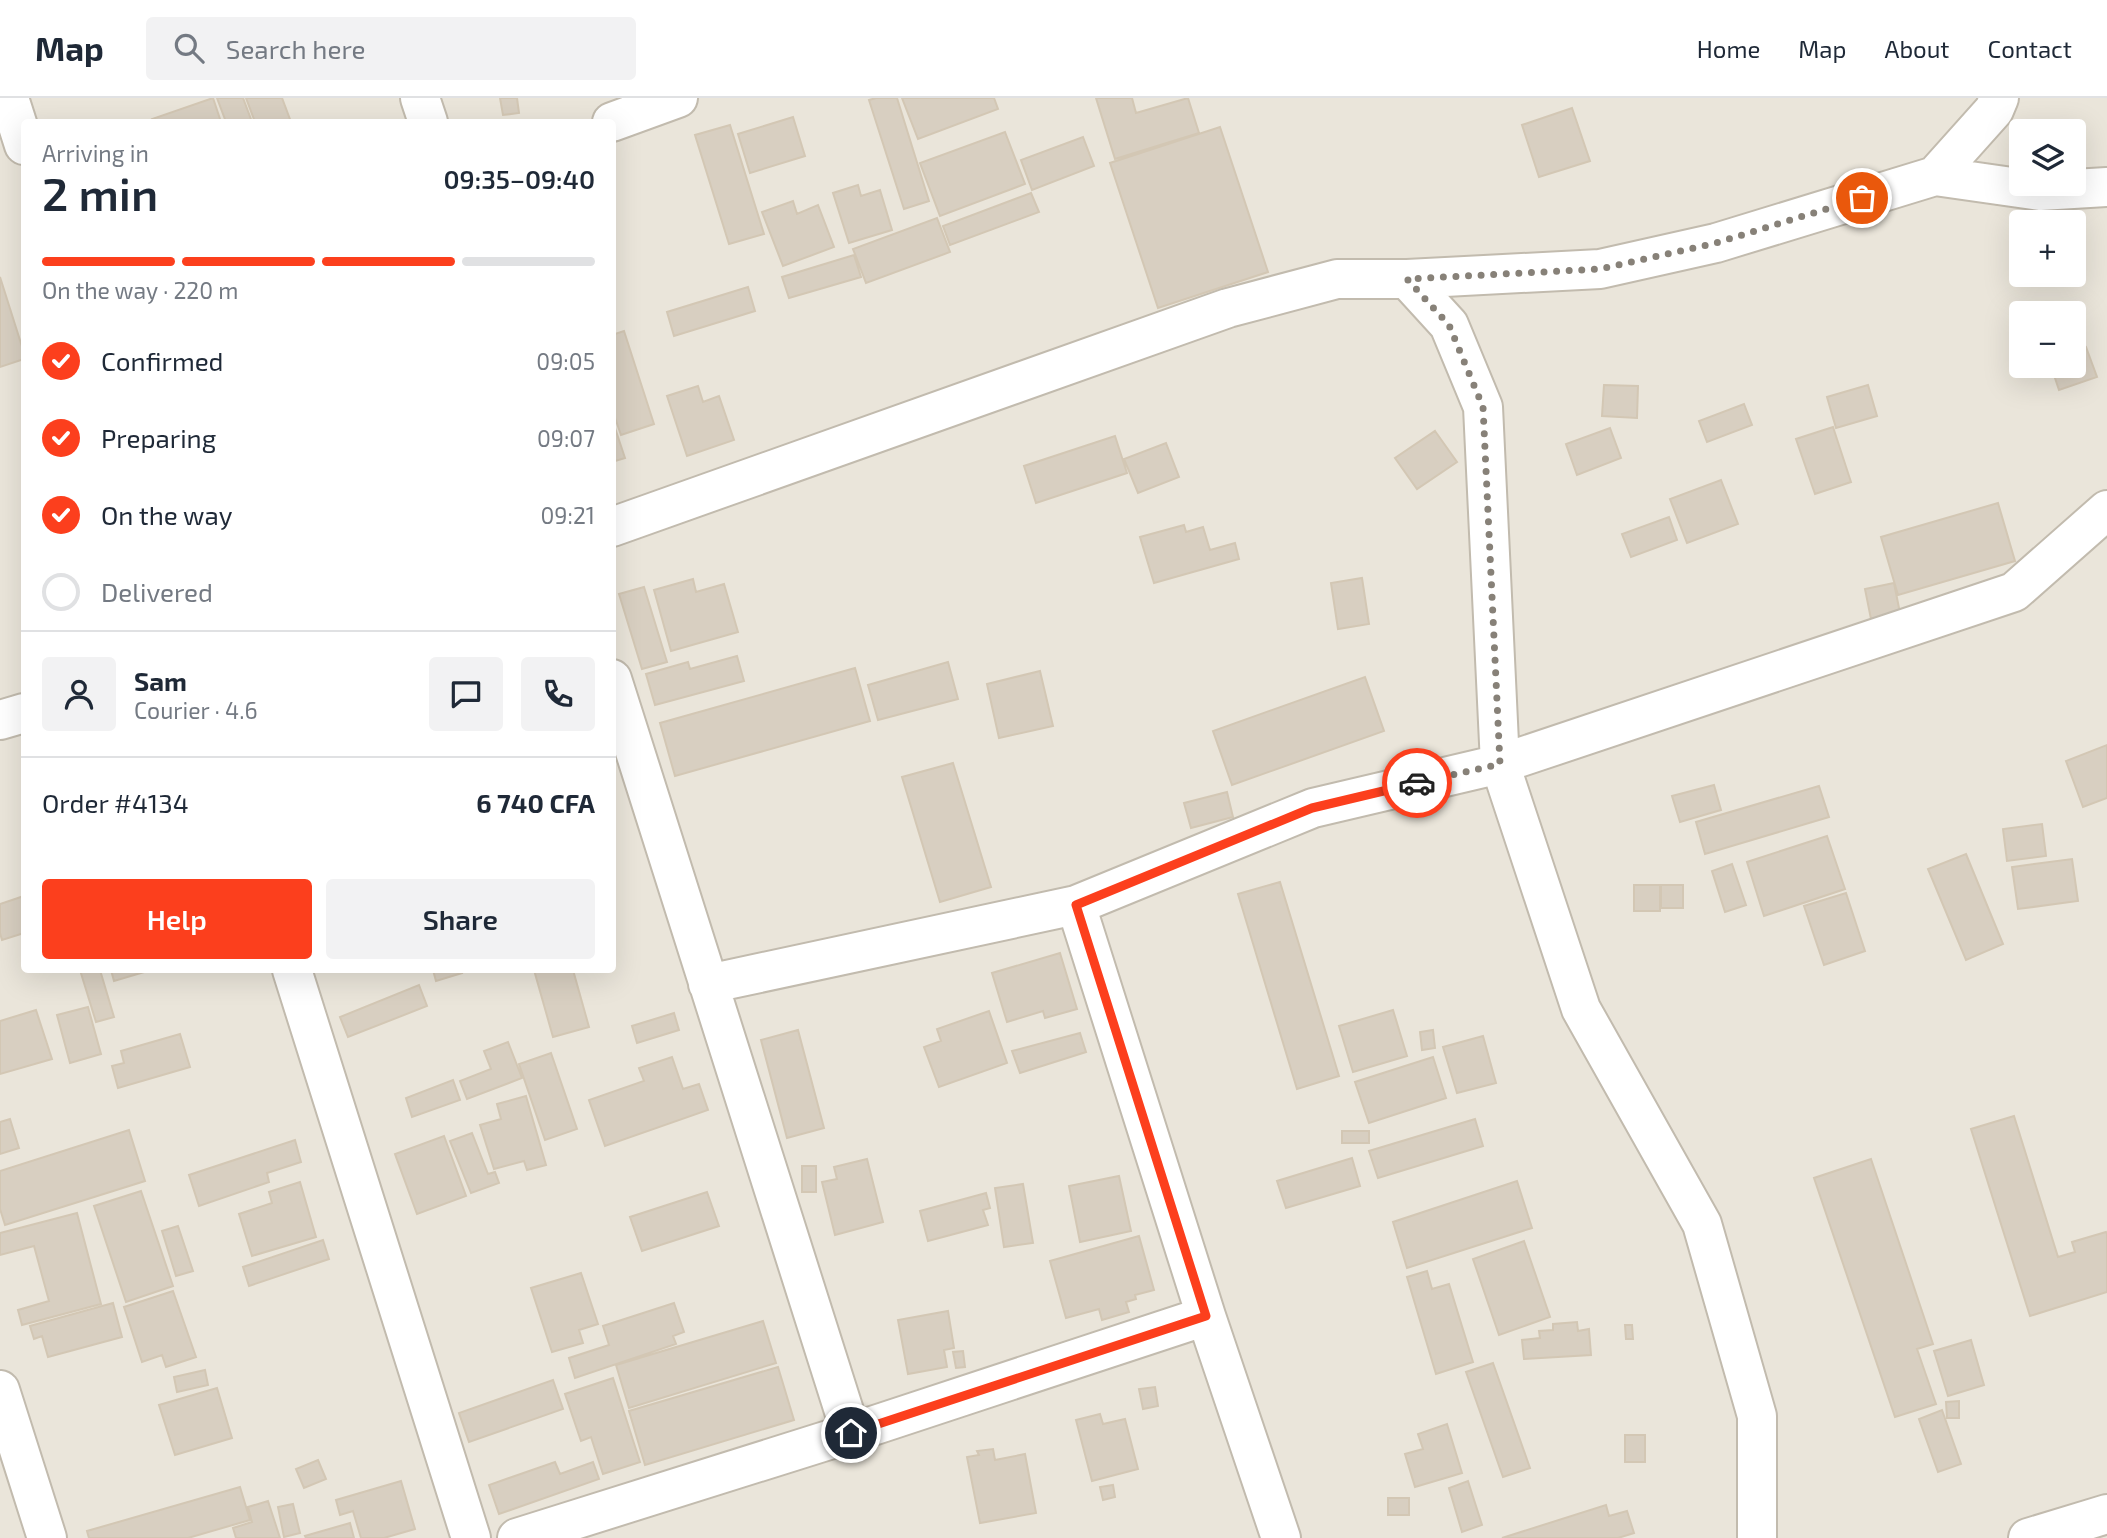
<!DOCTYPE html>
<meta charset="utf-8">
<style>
body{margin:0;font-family:"Exo 2",sans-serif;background:#f2f2f3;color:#1f2937;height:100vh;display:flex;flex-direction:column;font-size:26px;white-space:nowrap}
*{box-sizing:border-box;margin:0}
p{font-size:23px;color:#747a83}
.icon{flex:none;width:38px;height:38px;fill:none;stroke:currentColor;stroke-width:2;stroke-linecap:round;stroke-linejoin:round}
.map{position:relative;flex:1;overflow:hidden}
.panel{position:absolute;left:21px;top:21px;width:595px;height:854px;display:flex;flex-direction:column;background:#fff;border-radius:7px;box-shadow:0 7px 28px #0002}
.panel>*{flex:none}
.tools{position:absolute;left:2009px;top:21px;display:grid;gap:14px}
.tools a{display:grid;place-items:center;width:77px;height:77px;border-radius:7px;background:#fff;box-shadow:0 7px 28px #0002;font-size:35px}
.pin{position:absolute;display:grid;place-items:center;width:60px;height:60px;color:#fff;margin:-30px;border:4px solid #fff;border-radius:50%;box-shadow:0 2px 7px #0007}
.courier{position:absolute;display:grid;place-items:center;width:70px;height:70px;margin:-35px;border:5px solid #fc3f1d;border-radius:50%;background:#fff;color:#222;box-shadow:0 2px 9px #0007}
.overview em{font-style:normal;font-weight:600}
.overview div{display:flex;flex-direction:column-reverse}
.overview{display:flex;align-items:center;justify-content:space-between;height:119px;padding:0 21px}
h1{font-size:46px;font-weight:600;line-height:52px}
.bar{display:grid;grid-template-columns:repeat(4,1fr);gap:10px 7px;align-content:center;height:84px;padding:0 21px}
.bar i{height:9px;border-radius:5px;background:#e0e1e3}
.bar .selected{background:#fc3f1d}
.bar p{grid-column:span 4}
.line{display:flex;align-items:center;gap:18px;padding:0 21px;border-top:2px solid #e0e1e3}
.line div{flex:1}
.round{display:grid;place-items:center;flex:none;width:74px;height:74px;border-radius:7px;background:#f2f2f3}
ol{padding:0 21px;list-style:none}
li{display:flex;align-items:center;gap:21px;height:77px}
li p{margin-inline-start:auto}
li .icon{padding:7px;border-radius:50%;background:#fc3f1d;color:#fff;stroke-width:4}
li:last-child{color:#747a83}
li i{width:38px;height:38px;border:4px solid #e0e1e3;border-radius:50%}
.button{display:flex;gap:14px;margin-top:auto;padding:14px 21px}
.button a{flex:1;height:80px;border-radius:7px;background:#fc3f1d;color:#fff;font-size:28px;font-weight:600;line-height:80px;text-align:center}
.button a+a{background:#f2f2f3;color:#1f2937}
header{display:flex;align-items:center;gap:42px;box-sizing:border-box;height:98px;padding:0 35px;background:#fff;border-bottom:2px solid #e0e1e3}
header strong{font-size:33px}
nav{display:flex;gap:38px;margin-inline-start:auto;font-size:24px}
.search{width:490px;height:63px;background:#f2f2f3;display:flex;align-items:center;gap:18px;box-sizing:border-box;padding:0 24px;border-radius:7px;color:#747a83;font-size:26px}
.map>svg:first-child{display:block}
.residential{fill:#eae5da;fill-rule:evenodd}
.building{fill:#d8cfc1;stroke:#d3c7b4;stroke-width:2}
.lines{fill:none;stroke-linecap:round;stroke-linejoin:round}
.minor-casing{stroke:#c2bbae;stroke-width:42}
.minor{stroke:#fff;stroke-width:38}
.done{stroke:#878178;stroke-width:7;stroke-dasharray:0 12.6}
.route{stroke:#fc3f1d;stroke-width:9}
</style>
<header>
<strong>Map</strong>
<div class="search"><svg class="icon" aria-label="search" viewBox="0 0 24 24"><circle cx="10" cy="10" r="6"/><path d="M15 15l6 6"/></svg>Search here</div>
<nav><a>Home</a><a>Map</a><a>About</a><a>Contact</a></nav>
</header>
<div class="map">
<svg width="2107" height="1440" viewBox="0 0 2107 1440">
<rect width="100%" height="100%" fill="#f6f3ec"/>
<path class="residential" d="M0,0H2107V1440H0ZM24,24H612V872H24ZM2021,33H2074V86H2021ZM2021,124H2074V177H2021ZM2021,215H2074V268H2021Z"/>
<path class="building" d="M213,0L221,24H153L152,21Z
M217,0H243L252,24H226Z
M246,0H282L291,24H255Z
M500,0H517L519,15L503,17Z
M876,0H897L929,103L904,111L869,2Z
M902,0H994L998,11L918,41Z
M1096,0H1132L1136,15L1188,0L1199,35L1115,61Z
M1572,10L1590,63L1539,79L1522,27Z
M793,19L805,58L750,75L738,36Z
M730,27L764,136L729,146L695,37Z
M1220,29L1268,174L1158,210L1110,65Z
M1005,34L1025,86L940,118L920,65Z
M1083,39L1094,68L1032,92L1021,62Z
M858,87L861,98L880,92L892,132L849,145L833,95Z
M1031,95L1039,114L950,147L943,128Z
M793,103L797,116L818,107L834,149L783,168L762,114Z
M937,120L950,154L866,185L853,151Z
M854,157L861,179L789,200L782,179Z
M0,179L24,255V261L0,269Z
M748,189L755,213L674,238L667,214Z
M624,233L654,326L621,337L612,311V237Z
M2086,249L2097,279L2059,292L2051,268H2074V253Z
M1604,287L1638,288L1637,320L1602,318Z
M1868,287L1877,318L1836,330L1827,299Z
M698,288L703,304L719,298L734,342L687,358L667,298Z
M1744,306L1752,327L1707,344L1699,323Z
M612,321L625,360L612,364Z
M1833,329L1851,384L1815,396L1796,341Z
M1610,330L1621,360L1577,377L1566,346Z
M1435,333L1457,364L1417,391L1395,360Z
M1115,338L1127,375L1036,405L1024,368Z
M1166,345L1179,379L1138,395L1124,361Z
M1721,382L1738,426L1687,445L1670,401Z
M1998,405L2015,463L1898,497L1881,439Z
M1669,419L1677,442L1631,459L1622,436Z
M1184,427L1186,434L1203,429L1210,452L1235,445L1239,461L1154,485L1140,439Z
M1362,480L1369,526L1338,531L1331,485Z
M693,481L696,494L724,486L738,534L671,553L654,492Z
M1894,485L1900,515L1871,521L1865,491Z
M644,489L667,564L642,571L619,496Z
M737,558L744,583L655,607L646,576L688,564L690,571Z
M948,564L958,601L878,622L868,587Z
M855,570L870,623L675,678L660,625Z
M1040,573L1053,628L999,640L987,586Z
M1365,579L1384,633L1232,687L1213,633Z
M2107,647V700L2083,709L2066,663Z
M953,665L991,789L940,804L902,679Z
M1714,687L1721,712L1680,724L1672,698Z
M1819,688L1829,719L1705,756L1696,724Z
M1227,694L1233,719L1191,730L1184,705Z
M2042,726L2046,758L2007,763L2003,731Z
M1827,738L1845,791L1764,818L1747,764Z
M1966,756L2003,846L1966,862L1928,771Z
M2072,761L2078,803L2018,811L2012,769Z
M1732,766L1746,807L1725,814L1712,773Z
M1280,784L1339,978L1297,991L1238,796Z
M1634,787H1660V813H1634Z
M1661,787H1683V810H1661Z
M1846,795L1865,853L1824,867L1804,808Z
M24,798V835L2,842L0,835V806Z
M1060,855L1077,911L1045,920L1043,913L1007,924L992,875Z
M80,872H100L114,919L96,924Z
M111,872H151L114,883Z
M433,872H461L462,875L436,883Z
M534,872H573L589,929L553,939Z
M419,887L427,908L348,939L340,919Z
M88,909L101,956L70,965L57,917Z
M36,912L52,961L0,976V923Z
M1393,912L1407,958L1353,974L1339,928Z
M989,913L1007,965L939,989L924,949L941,943L937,931Z
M674,915L679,932L637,945L632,928Z
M798,932L824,1030L787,1040L761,942Z
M1433,932L1435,950L1422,952L1420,934Z
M1080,935L1086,954L1020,975L1012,953Z
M180,936L190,969L118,990L112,968L124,965L121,953Z
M1483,938L1496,985L1457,995L1443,949Z
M508,944L522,980L467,1001L460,983L491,971L484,953Z
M551,955L577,1031L545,1042L519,966Z
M672,959L683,991L699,986L708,1012L605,1048L589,1002L644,983L639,970Z
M1433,959L1446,1000L1369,1025L1355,984Z
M453,982L460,1002L412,1019L406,1000Z
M526,998L546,1067L527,1072L524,1063L494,1071L480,1027L501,1021L497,1006Z
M2014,1018L2058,1159L2075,1154L2072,1144L2106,1134L2107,1136V1194L2030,1218L1971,1031Z
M10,1021L19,1050L0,1056V1024Z
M1475,1021L1483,1048L1378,1080L1369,1053Z
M129,1032L145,1083L5,1127L0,1111V1073Z
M1342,1033H1369V1045H1342Z
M472,1035L488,1076L495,1074L499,1085L471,1095L450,1043Z
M444,1038L466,1098L417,1116L395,1056Z
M295,1042L301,1064L267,1075L269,1084L199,1108L189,1077Z
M1352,1060L1360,1088L1286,1110L1277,1083Z
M867,1061L883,1124L835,1137L822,1084L837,1081L834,1069Z
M1871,1061L1933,1246L1917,1251L1936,1306L1895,1319L1814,1080Z
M802,1068H816V1094H802Z
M1119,1078L1131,1133L1080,1144L1069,1088Z
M1517,1083L1532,1130L1407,1170L1393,1124Z
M300,1084L316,1139L252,1158L239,1116L272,1105L269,1094Z
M1023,1086L1033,1145L1004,1149L995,1090Z
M141,1093L173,1188L126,1204L94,1108Z
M707,1094L719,1128L642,1153L630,1119Z
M986,1095L990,1110L983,1112L988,1127L928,1143L920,1113Z
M77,1115L101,1206L22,1227L18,1212L49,1203L34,1148L0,1157V1135Z
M178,1128L193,1173L176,1178L162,1133Z
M1139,1138L1154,1192L1135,1197L1136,1201L1126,1204L1129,1214L1102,1222L1099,1211L1066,1220L1050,1163Z
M323,1142L329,1161L249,1188L243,1169Z
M1524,1143L1550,1219L1499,1237L1473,1161Z
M1427,1173L1432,1191L1449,1186L1473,1264L1436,1276L1407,1179Z
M581,1175L598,1226L579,1232L583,1245L552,1254L531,1190Z
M173,1193L196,1259L166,1269L162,1257L142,1264L124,1209Z
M113,1205L122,1239L48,1259L42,1238L34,1241L30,1228Z
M674,1205L684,1234L673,1238L676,1246L575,1280L569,1260L609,1247L603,1228Z
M948,1213L954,1250L944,1252L947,1269L908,1276L898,1222Z
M763,1223L776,1265L629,1310L616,1267Z
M1577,1224L1578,1233L1589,1231L1591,1257L1524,1261L1522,1242L1540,1240L1539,1233L1553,1232V1226Z
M1625,1227H1632L1633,1241H1626Z
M1971,1242L1984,1287L1948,1298L1934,1253Z
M963,1253L965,1269L956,1270L953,1254Z
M1493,1265L1530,1370L1503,1379L1466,1274Z
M778,1269L794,1322L645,1367L629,1313Z
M205,1272L208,1287L177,1294L174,1279Z
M613,1280L640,1364L603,1376L591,1339L581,1343L565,1296Z
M553,1282L563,1311L469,1344L459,1315Z
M1155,1289L1158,1308L1143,1311L1139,1291Z
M217,1290L232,1340L175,1357L159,1307Z
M1959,1303V1320H1947L1946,1304Z
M1942,1312L1961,1366L1938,1374L1919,1321Z
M1100,1316L1103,1326L1125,1321L1138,1371L1092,1383L1076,1322Z
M1447,1326L1462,1375L1415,1389L1405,1356L1423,1351L1418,1336Z
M1625,1337H1645V1364H1625Z
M993,1351L995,1362L1025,1356L1036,1415L980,1425L967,1359L979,1357L977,1353Z
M318,1362L326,1381L304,1390L296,1371Z
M555,1364L560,1376L593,1364L599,1381L499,1416L489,1387Z
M401,1383L415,1431L384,1440H361L353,1413L340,1417L336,1402Z
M1468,1383L1482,1427L1462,1434L1449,1390Z
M1113,1387L1115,1399L1103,1402L1100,1389Z
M240,1389L250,1422L188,1440H89L87,1433Z
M1388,1400H1409V1417H1388Z
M268,1403L280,1440H236L233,1430L252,1424L248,1409Z
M293,1406L300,1435L284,1439L278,1409Z
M1606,1407L1609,1418L1627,1413L1634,1435L1618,1440H1502Z
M350,1425L354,1440H306L305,1438Z"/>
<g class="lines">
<defs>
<path id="minor" d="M9,0L24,47
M420,0L428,24
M612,24L678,0
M1935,78L1994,12L1999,0
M1407,181L1449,227L1483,309L1500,666L1581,911L1702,1126L1757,1318V1440
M612,429L1228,210L1337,181H1407L1600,171L1716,145L1935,78L2040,93L2107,89
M612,581L851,1335
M0,622L24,615
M1076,807L1206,1218L1281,1440
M292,872L471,1440
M708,886L1076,807L1313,710L1500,666L2014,494L2107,412
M0,1292L47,1440
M517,1440L851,1335L1206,1218
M2028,1440L2107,1416"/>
</defs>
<use href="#minor" class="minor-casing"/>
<use href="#minor" class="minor"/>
</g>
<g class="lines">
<path class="done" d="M1417,685L1500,666L1483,309L1449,227L1407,181L1600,171L1716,145L1862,100"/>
<path class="route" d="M851,1335L1206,1218L1076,807L1312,710L1417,685"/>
</g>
</svg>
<div class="tools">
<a><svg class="icon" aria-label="layers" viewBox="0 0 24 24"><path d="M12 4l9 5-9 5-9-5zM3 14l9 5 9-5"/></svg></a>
<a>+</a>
<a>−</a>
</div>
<div class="pin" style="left:1862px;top:100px;background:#ea580c"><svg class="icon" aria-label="bag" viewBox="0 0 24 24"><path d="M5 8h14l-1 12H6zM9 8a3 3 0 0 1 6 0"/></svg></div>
<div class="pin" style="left:851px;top:1335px;background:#1f2937"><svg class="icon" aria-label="home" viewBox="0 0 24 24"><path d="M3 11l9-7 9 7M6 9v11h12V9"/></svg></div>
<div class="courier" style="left:1417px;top:685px"><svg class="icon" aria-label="car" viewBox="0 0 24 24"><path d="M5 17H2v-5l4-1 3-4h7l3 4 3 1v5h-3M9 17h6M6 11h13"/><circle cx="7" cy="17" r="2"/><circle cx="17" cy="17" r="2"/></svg></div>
<section class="panel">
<div class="overview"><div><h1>2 min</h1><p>Arriving in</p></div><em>09:35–09:40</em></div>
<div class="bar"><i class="selected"></i><i class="selected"></i><i class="selected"></i><i></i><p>On the way · 220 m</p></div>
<ol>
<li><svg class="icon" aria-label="check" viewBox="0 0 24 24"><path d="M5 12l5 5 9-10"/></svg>Confirmed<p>09:05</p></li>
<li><svg class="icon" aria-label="check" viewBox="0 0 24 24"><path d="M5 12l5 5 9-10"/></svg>Preparing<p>09:07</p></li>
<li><svg class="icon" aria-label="check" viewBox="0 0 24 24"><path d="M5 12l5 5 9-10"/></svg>On the way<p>09:21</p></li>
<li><i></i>Delivered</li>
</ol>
<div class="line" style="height:126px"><a class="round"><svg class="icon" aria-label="person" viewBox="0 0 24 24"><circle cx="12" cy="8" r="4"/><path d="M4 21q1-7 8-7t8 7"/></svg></a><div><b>Sam</b><p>Courier · 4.6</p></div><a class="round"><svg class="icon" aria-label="chat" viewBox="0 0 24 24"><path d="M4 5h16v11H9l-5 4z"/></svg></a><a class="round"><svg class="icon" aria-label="phone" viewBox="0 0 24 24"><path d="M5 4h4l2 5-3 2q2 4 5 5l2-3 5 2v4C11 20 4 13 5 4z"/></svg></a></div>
<div class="line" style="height:91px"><div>Order #4134</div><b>6 740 CFA</b></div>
<div class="button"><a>Help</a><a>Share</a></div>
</section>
</div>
